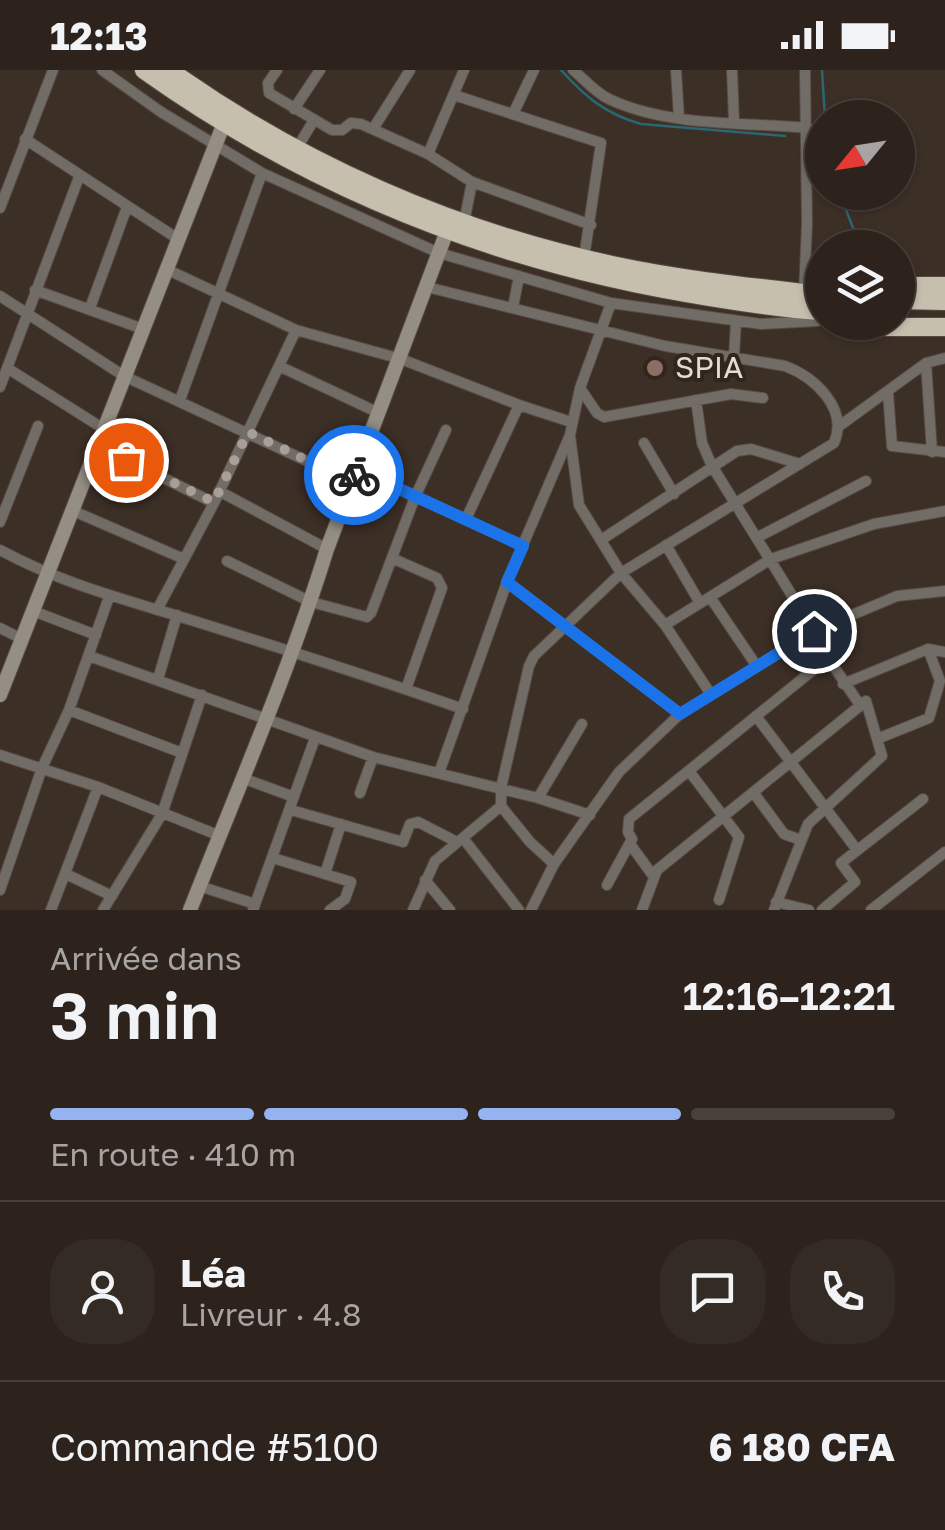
<!DOCTYPE html>
<html lang="fr">
<meta charset="utf-8">
<style>
body{margin:0;font-family:"Golos Text",sans-serif;background:#352b25;color:#f1f3f6;height:100vh;display:flex;flex-direction:column;font-size:38px;white-space:nowrap}
*{box-sizing:border-box;margin:0}
p{font-size:32px;color:#a7a4a3}
.icon{flex:none;width:55px;height:55px;fill:none;stroke:currentColor;stroke-width:2;stroke-linecap:round;stroke-linejoin:round}
.map{position:relative;height:840px;overflow:hidden}
.details{display:flex;flex-direction:column;background:#2d231c;flex:1}
.details>*{flex:none}
.needle{width:65px;rotate:240deg}
.buttons{position:absolute;left:805px;top:30px;display:grid;gap:20px}
.buttons a{display:grid;place-items:center;width:110px;height:110px;border-radius:50%;background:#2d231c;box-shadow:0 2px 8px #0004,0 0 0 2px #48403b;font-size:50px}
.pin{position:absolute;display:grid;place-items:center;width:85px;height:85px;color:#fff;margin:-42px;border:5px solid #fff;border-radius:50%;box-shadow:0 2px 10px #0007}
.courier{position:absolute;display:grid;place-items:center;width:100px;height:100px;margin:-50px;border:8px solid #1a73e8;border-radius:50%;background:#fff;color:#222;box-shadow:0 2px 12px #0007}
.head em{font-style:normal;font-weight:600}
.head div{display:flex;flex-direction:column-reverse}
.head{display:flex;align-items:center;justify-content:space-between;height:170px;padding:0 50px}
h1{font-size:65px;font-weight:600;line-height:75px}
.bar{display:grid;grid-template-columns:repeat(4,1fr);gap:15px 10px;align-content:center;height:120px;padding:0 50px}
.bar i{height:12px;border-radius:8px;background:#48403b}
.bar .current{background:#95b2f1}
.bar p{grid-column:span 4}
.line{display:flex;align-items:center;gap:25px;padding:0 50px;border-top:2px solid #48403b}
.line div{flex:1}
.round{display:grid;place-items:center;flex:none;width:105px;height:105px;border-radius:40px;background:#352b25}
.status{display:flex;justify-content:space-between;align-items:center;height:70px;padding:0 50px;background:#2d231c;direction:ltr}
.status svg{height:28px;fill:currentColor}
.map>svg:first-child{display:block}
.lines{fill:none;stroke-linecap:round;stroke-linejoin:round}
.stream{stroke:#2a6773;stroke-width:2.5}
.street-casing{stroke:#574b42;stroke-width:12}
.secondary-casing{stroke:#574b42;stroke-width:16}
.highway-casing{stroke:#574b42;stroke-width:20}
.street{stroke:#716d66;stroke-width:10}
.secondary{stroke:#948e84;stroke-width:14}
.highway{stroke:#c7bfae;stroke-width:18}
.done{stroke:#a99f98;stroke-width:10;stroke-dasharray:0 18}
.route{stroke:#1a73e8;stroke-width:12}
.education-dot{fill:#8d6e63;stroke:#32251c;stroke-width:4}
.labels{text-anchor:middle;stroke-width:8;stroke-linejoin:round;paint-order:stroke}
.poi-label{font-size:30px;fill:#e3dbd5;stroke:#32251c;text-anchor:start}
</style>
<div class="status"><b>12:13</b><svg viewBox="0 0 49 12"><path d="M0 12V9h3v3zM5 12V6h3v6zM10 12V3h3v9zM15 12V0h3v12zM26 1h20v11H26zM47 4h2v5h-2z"/></svg></div>
<div class="map">
<svg width="945" height="840" viewBox="0 0 945 840">
<rect width="100%" height="100%" fill="#3c2f26"/>
<g class="lines">
<path class="stream" d="M561,0C585,27 606,44 641,54L785,66
M822,0L825,48
M821,67H822
M839,122L861,178"/>
<defs>
<path id="street" d="M102,0L161,42L262,103L439,183L611,233L761,254L818,251
M277,0L268,13L269,23L332,60H342L351,53L361,54L428,84L472,112L591,155
M573,0C584,9 596,23 609,29C668,57 744,52 808,58
M676,0L679,48
M732,0L734,51
M454,25L601,73L584,188
M294,39L320,0
M513,44L534,0
M373,59L410,0
M25,69L178,169
M297,78L314,50
M428,84L464,0
M0,138L53,0
M464,153L472,112
M166,199L296,260L401,289L519,335L571,352
M427,217L665,276L785,296C814,307 849,338 834,373L621,503L534,586L529,596L501,718V736L530,772L554,794
M35,220L143,259
M804,223L807,154L805,0
M0,226L124,306L352,412
M513,237L519,206
M90,238L127,137
M734,287L736,251
M926,293L932,382
M281,297L379,343
M7,298L104,359
M0,317L79,107
M580,318L597,343L604,347L731,324L763,328
M888,323L892,376L945,382
M180,330L262,103
M696,330L702,373L712,396L814,561
M838,357L926,293L945,288
M570,366L579,435L621,503L665,555L710,623
M644,373L674,424
M97,375L214,433
M356,399L523,476
M219,421L327,479
M71,440L184,489
M466,449L519,335
M0,452L38,356
M758,467L866,411
M601,470L737,381L751,379L800,394
M666,475L700,533
M0,480C65,515 124,529 194,551C284,579 374,608 463,639
M394,489L437,508L442,518L406,619
M227,491L311,532L367,547L371,543L415,427L446,360
M507,512L680,644
M710,527L756,595
M157,540L214,433L296,260
M33,541L96,565
M665,555L771,489L874,454L945,441
M0,558L22,569
M89,586L373,687L538,728L590,745
M158,609L177,545
M843,614L928,579L945,582
M69,640L182,683
M756,646L857,780
M877,669L929,648L940,611L928,579
M0,685L98,717L220,766
M689,701L739,767L719,830
M439,703L507,512L570,365L580,318L611,233
M245,709L294,727
M753,722L784,764L801,770
M360,723L373,687
M538,728L582,654
M291,740L403,772L410,754L418,752L457,772
M463,768L519,840
M630,774L654,807
M273,788L351,812L345,829L330,840
M66,804L112,826
M325,804L341,754
M425,810L450,840
M607,815L632,769L628,762L629,749L828,588L860,635
M199,816L255,834
M0,820L42,698L69,640L109,527
M776,832L809,840
M51,840L98,717
M103,840L162,744L202,625
M253,840L315,668
M413,840L435,791L501,736
M531,840L554,794L619,702L680,644L814,561L897,526L945,521
M642,840L657,800L866,631L882,686L808,754L774,840
M822,840L855,812L841,793L923,729
M871,840L945,782"/>
<path id="secondary" d="M0,625L224,53
M190,840C237,720 289,602 327,479L447,161"/>
<path id="highway" d="M144,0C314,121 504,195 710,227C747,233 784,239 822,241
M169,0C301,94 453,161 612,195C682,210 752,217 822,225
M898,216H945
M898,230L945,231
M835,252L878,257H945"/>
</defs>
<use href="#street" class="street-casing"/>
<use href="#secondary" class="secondary-casing"/>
<use href="#highway" class="highway-casing"/>
<use href="#street" class="street"/>
<use href="#secondary" class="secondary"/>
<use href="#highway" class="highway"/>
</g>
<g class="lines">
<path class="done" d="M126,390L214,432L248,362L352,412L354,405"/>
<path class="route" d="M354,405L356,399L523,476L507,512L680,644L814,561"/>
</g>
<circle class="education-dot" cx="655" cy="298" r="10"/>
<g class="labels">
<g class="poi-label">
<text x="675" y="308">SPIA</text>
</g>
</g>
</svg>
<div class="buttons">
<a><svg class="needle" viewBox="-14 -14 28 28"><path d="M0-13l5 13h-10z" fill="#e53935"/><path d="M0 13l5-13h-10z" fill="#a7a4a3"/></svg></a>
<a><svg class="icon" aria-label="layers" viewBox="0 0 24 24"><path d="M12 4l9 5-9 5-9-5zM3 14l9 5 9-5"/></svg></a>
</div>
<div class="pin" style="left:126px;top:390px;background:#ea580c"><svg class="icon" aria-label="bag" viewBox="0 0 24 24"><path d="M5 8h14l-1 12H6zM9 8a3 3 0 0 1 6 0"/></svg></div>
<div class="pin" style="left:814px;top:561px;background:#1f2937"><svg class="icon" aria-label="home" viewBox="0 0 24 24"><path d="M3 11l9-7 9 7M6 9v11h12V9"/></svg></div>
<div class="courier" style="left:354px;top:405px"><svg class="icon" aria-label="bike" viewBox="0 0 24 24"><circle cx="6" cy="16" r="4"/><circle cx="18" cy="16" r="4"/><path d="M6 16l4-8h5l3 8M10 8l3 8H6M13 5h3"/></svg></div>
</div>
<section class="details">
<div class="head"><div><h1>3 min</h1><p>Arrivée dans</p></div><em>12:16–12:21</em></div>
<div class="bar"><i class="current"></i><i class="current"></i><i class="current"></i><i></i><p>En route · 410 m</p></div>
<div class="line" style="height:180px"><a class="round"><svg class="icon" aria-label="person" viewBox="0 0 24 24"><circle cx="12" cy="8" r="4"/><path d="M4 21q1-7 8-7t8 7"/></svg></a><div><b>Léa</b><p>Livreur · 4.8</p></div><a class="round"><svg class="icon" aria-label="chat" viewBox="0 0 24 24"><path d="M4 5h16v11H9l-5 4z"/></svg></a><a class="round"><svg class="icon" aria-label="phone" viewBox="0 0 24 24"><path d="M5 4h4l2 5-3 2q2 4 5 5l2-3 5 2v4C11 20 4 13 5 4z"/></svg></a></div>
<div class="line" style="height:130px"><div>Commande #5100</div><b>6 180 CFA</b></div>
</section>
